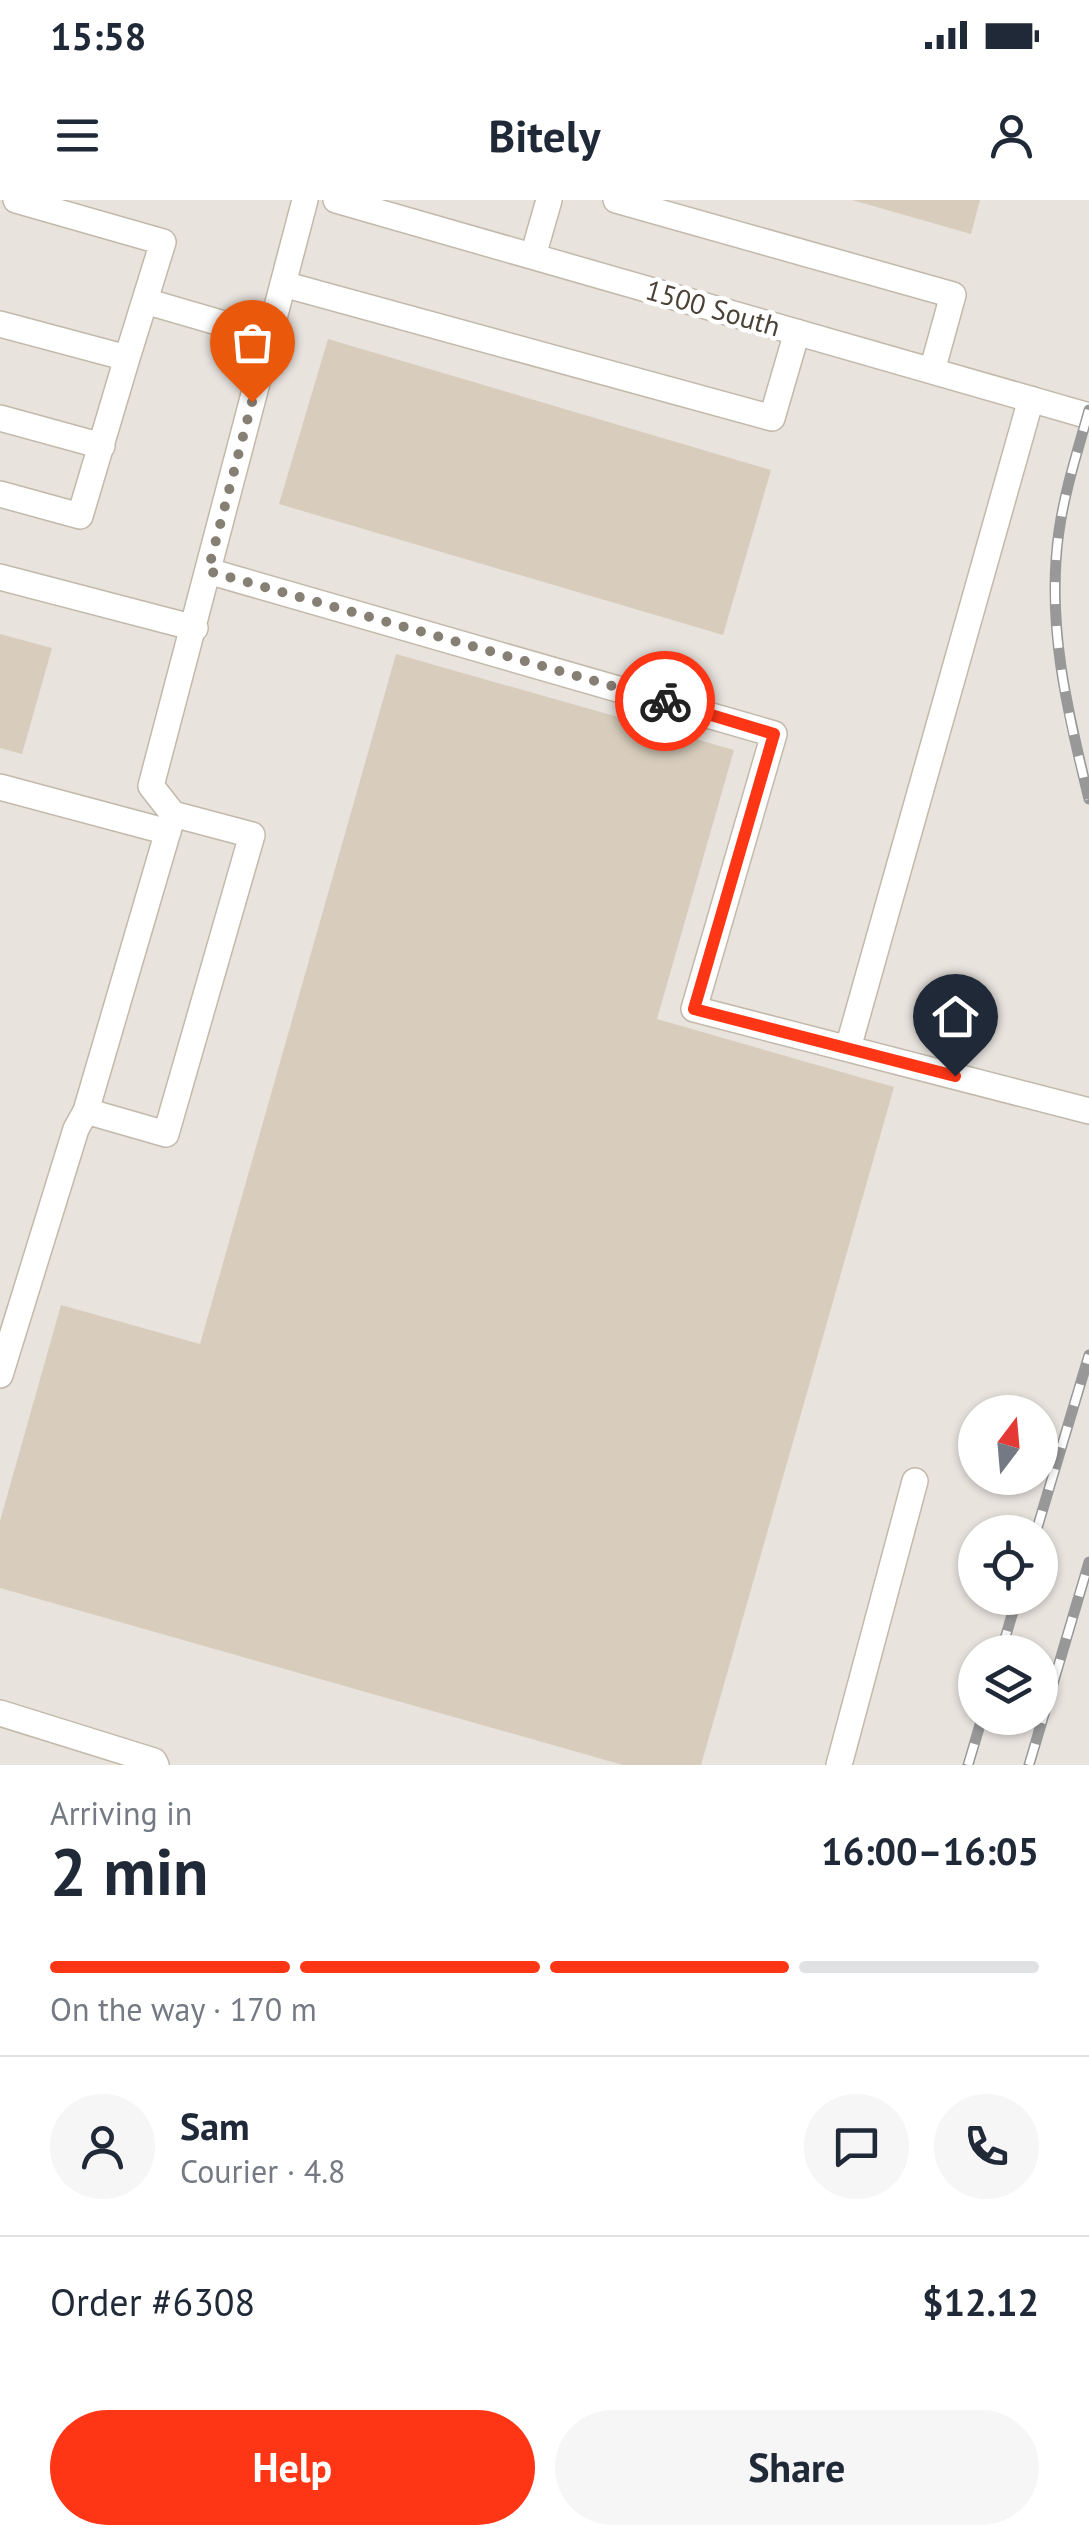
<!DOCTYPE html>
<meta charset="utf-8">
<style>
body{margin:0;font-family:"PT Sans",sans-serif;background:#f6f6f7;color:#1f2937;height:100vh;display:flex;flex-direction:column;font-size:38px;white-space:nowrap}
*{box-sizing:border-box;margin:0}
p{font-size:32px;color:#747a83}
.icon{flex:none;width:55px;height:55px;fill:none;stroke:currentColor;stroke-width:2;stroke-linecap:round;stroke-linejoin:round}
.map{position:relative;height:1565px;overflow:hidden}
.drawer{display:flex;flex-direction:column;background:#fff;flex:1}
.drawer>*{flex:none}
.needle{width:65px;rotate:16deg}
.buttons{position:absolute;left:958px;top:1195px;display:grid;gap:20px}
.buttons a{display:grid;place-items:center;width:100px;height:100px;border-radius:50%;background:#fff;box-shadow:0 2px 8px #0004;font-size:50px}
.pin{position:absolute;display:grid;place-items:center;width:85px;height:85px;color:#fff;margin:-102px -42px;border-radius:50% 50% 50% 0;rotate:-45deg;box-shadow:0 0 10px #0007}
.pin .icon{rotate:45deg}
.courier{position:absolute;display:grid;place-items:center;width:100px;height:100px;margin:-50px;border:8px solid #ff3616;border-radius:50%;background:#fff;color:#222;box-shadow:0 2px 12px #0007}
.overview em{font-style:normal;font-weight:800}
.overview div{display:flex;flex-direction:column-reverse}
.overview{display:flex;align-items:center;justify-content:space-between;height:170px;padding:0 50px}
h1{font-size:65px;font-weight:800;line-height:75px}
.bar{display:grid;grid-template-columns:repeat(4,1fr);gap:15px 10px;align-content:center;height:120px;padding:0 50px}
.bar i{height:12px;border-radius:8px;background:#e0e1e3}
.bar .current{background:#ff3616}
.bar p{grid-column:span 4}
.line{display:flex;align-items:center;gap:25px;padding:0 50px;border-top:2px solid #e0e1e3}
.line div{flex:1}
.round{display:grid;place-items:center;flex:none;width:105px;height:105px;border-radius:52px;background:#f6f6f7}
.action{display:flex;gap:20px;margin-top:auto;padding:20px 50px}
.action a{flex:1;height:115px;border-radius:60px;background:#ff3616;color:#fff;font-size:40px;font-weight:800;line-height:115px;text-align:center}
.action a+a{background:#f6f6f7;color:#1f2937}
.status{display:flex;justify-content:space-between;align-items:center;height:70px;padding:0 50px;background:#fff;direction:ltr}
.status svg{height:28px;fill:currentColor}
header{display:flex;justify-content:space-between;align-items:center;height:130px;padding:0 50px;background:#fff;font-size:45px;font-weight:800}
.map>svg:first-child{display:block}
.industrial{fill:#e8e3dd;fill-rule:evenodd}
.building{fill:#d8cdbd}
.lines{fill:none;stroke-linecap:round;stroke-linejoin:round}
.minor-casing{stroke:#c2b9aa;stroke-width:28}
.minor{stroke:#fff;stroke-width:25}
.rail-casing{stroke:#989898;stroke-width:11}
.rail{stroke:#fff;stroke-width:8;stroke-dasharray:22;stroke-linecap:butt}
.done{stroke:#867f74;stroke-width:10;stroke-dasharray:0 18}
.route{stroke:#ff3616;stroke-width:12}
.labels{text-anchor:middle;stroke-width:9;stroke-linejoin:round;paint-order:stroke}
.street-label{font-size:28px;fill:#4a4236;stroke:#fff}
</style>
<div class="status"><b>15:58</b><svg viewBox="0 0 49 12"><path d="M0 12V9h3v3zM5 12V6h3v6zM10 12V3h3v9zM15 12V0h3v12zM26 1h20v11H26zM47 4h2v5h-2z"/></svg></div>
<header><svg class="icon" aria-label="menu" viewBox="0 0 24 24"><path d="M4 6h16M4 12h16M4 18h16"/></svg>Bitely<svg class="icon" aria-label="person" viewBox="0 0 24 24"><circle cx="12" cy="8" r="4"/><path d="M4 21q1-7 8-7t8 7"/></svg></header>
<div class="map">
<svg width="1089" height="1565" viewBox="0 0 1089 1565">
<rect width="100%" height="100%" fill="#f6f1e8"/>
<path class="industrial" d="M0,0H1089V1565H0ZM975,1212H1040V1278H975ZM975,1332H1040V1398H975ZM975,1452H1040V1518H975Z"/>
<path class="building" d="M852,0H980L971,34Z
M328,139L771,270L723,435L279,304Z
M0,434L52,448L22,554L0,548Z
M396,454L734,550L657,819L894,887L701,1565H623L0,1388V1321L61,1105L200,1144Z"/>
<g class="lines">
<defs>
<path id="minor" d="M336,0L1089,216
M616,0L953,95L932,171
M533,56L549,0
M283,84L772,218L797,132
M145,101L269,137
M0,124L127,158L163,42L16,0
M0,218L102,246
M0,294L80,316L127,158
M208,371L774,534L694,809L1089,911
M0,377L195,428
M0,587L168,632
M173,614L252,635L166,934L86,911L173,614L151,586L305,0
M848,848L1031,199
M0,1175L76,929L86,911
M0,1513L154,1561L156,1565
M839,1565L915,1281"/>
</defs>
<use href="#minor" class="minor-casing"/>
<use href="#minor" class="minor"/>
<defs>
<path id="rail" d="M1089,210C1078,250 1065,289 1059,331C1046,423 1067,510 1089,599
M1036,1332L1089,1155
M1001,1452L1017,1398
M968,1565L982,1518
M1029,1565L1089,1362"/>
</defs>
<use href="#rail" class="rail-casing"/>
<use href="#rail" class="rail"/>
</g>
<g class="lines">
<path class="done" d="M252,202L208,371L665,501"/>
<path class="route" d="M665,501L774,534L694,809L955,876"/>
</g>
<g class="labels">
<g class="street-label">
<text transform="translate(713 108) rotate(16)" y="10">1500 South</text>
</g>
</g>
</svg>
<div class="buttons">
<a><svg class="needle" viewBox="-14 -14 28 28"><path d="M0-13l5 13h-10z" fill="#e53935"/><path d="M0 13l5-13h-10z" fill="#747a83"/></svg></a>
<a><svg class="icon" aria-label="locate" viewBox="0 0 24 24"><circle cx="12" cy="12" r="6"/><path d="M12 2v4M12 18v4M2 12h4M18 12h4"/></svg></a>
<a><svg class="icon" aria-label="layers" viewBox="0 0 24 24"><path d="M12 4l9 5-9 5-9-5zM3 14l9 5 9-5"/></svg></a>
</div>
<div class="pin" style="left:252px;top:202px;background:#ea580c"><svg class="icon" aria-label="bag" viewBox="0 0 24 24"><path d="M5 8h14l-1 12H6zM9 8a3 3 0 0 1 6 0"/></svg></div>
<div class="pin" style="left:955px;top:876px;background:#1f2937"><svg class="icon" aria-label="home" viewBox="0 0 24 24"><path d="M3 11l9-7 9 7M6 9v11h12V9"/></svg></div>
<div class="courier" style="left:665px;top:501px"><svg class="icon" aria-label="bike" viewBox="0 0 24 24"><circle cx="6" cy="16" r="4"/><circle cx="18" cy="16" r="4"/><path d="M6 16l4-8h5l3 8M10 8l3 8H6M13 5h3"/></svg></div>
</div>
<section class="drawer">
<div class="overview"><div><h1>2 min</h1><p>Arriving in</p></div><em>16:00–16:05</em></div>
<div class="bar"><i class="current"></i><i class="current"></i><i class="current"></i><i></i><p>On the way · 170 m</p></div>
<div class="line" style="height:180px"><a class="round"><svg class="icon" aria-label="person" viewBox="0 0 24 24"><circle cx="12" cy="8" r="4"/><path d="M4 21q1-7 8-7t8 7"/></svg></a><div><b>Sam</b><p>Courier · 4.8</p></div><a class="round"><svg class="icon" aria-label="chat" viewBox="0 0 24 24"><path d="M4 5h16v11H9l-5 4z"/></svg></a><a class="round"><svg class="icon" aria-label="phone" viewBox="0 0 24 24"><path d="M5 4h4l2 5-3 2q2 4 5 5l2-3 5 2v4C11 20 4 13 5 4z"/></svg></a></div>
<div class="line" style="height:130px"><div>Order #6308</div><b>$12.12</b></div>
<div class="action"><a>Help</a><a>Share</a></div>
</section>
